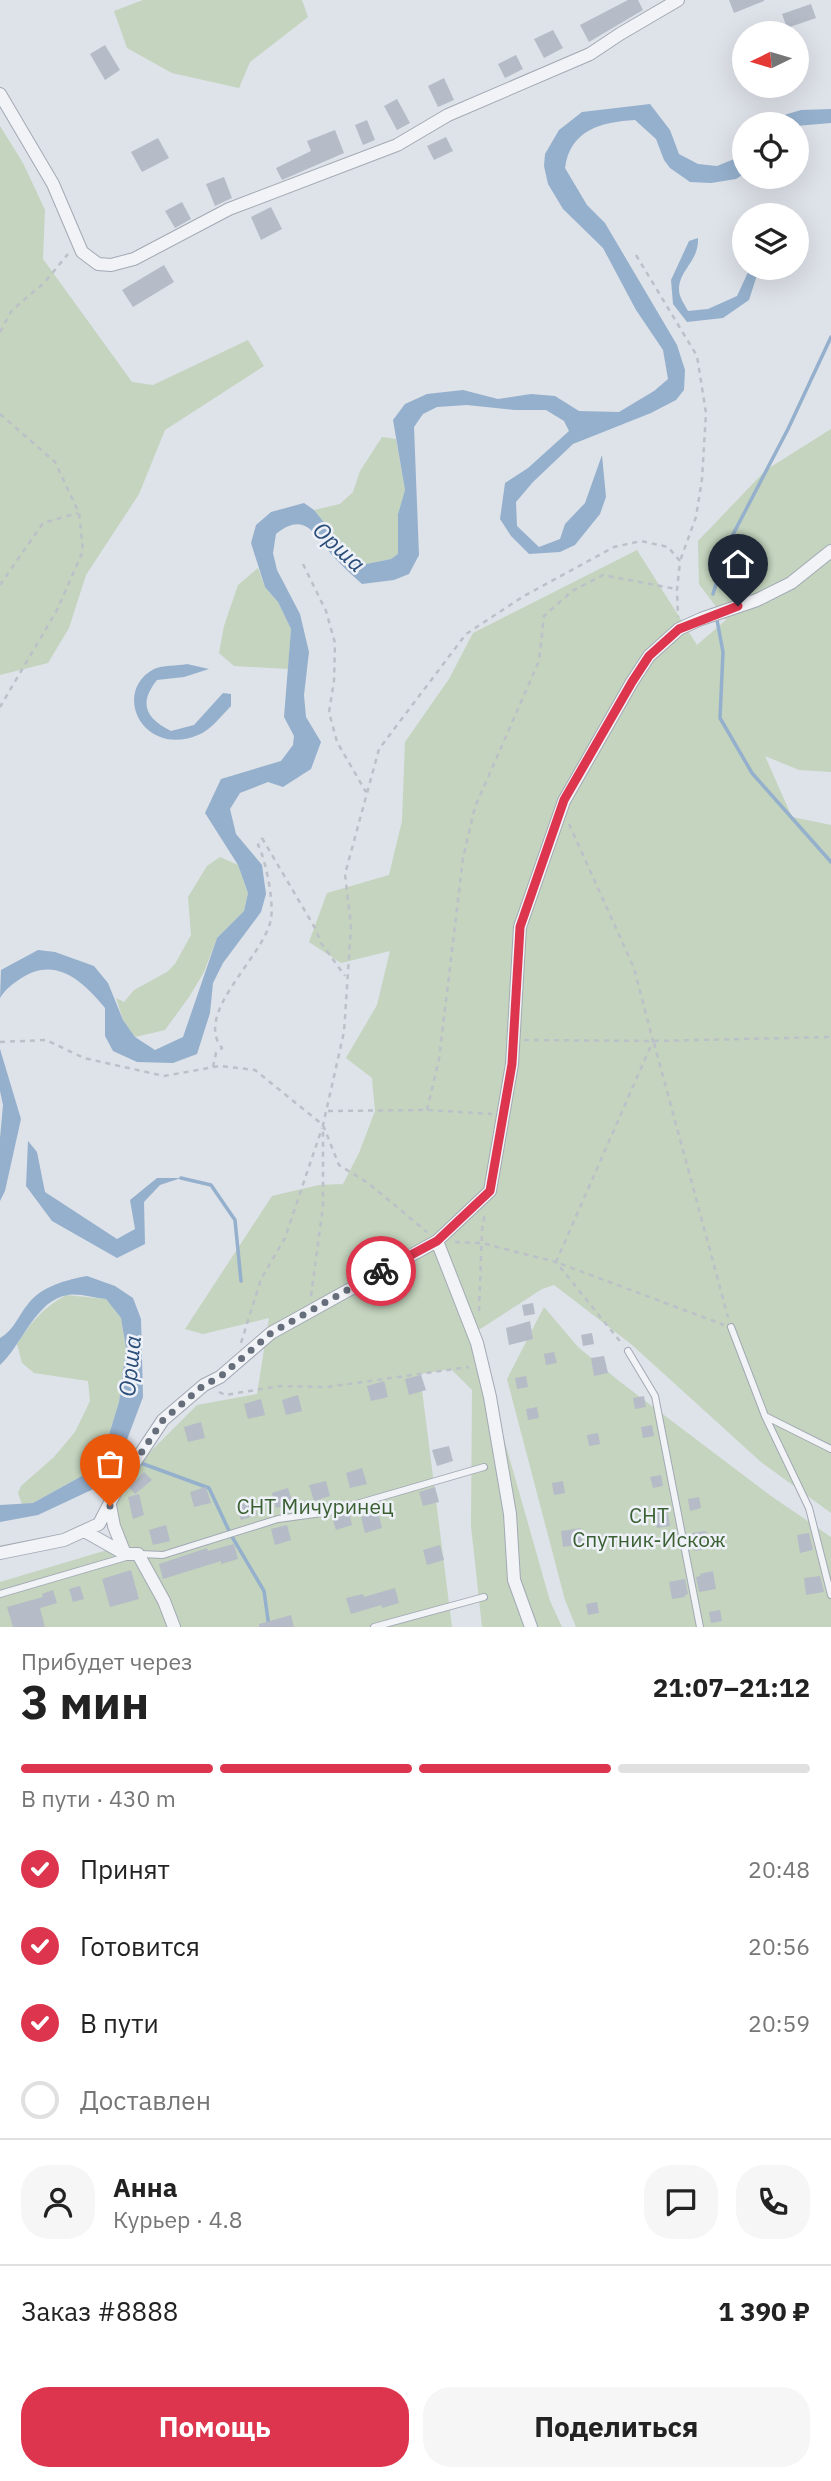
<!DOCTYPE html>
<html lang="ru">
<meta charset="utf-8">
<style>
body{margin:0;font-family:"IBM Plex Sans",sans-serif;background:#f6f6f6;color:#222;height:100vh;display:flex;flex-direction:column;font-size:26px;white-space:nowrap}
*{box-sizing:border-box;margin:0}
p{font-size:23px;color:#767676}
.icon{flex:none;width:38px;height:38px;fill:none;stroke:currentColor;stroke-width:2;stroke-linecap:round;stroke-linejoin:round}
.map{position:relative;height:1627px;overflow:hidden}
.drawer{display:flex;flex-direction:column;background:#fff;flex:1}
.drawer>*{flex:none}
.needle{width:46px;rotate:265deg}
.controls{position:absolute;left:732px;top:21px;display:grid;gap:14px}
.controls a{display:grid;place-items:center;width:77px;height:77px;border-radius:50%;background:#fff;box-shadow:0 7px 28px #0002;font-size:35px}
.pin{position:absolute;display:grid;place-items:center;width:60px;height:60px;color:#fff;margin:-72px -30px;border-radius:50% 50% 50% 0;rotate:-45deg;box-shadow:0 0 7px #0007}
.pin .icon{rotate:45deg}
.courier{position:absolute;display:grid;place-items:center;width:70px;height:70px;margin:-35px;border:5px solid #dc354d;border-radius:50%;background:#fff;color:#222;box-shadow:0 2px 9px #0007}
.head em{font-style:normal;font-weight:700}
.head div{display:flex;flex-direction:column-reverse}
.head{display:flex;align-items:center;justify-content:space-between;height:119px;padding:0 21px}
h1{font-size:46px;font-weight:700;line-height:52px}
.bar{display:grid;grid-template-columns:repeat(4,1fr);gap:10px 7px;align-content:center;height:84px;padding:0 21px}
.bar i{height:9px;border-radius:5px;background:#e0e0e0}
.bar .active{background:#dc354d}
.bar p{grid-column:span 4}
.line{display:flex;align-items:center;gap:18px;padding:0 21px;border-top:2px solid #e0e0e0}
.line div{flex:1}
.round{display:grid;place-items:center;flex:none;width:74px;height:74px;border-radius:28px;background:#f6f6f6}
ol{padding:0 21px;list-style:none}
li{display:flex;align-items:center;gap:21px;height:77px}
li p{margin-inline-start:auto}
li .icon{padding:7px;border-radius:50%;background:#dc354d;color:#fff;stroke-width:4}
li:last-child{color:#767676}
li i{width:38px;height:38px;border:4px solid #e0e0e0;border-radius:50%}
.button{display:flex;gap:14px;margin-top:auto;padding:14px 21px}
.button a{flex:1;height:80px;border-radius:28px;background:#dc354d;color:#fff;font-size:28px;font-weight:700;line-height:80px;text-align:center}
.button a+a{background:#f6f6f6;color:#222}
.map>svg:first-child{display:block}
.green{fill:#c4d4be}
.water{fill:#95b0cd}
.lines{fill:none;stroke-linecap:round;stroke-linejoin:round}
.stream{stroke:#95b0cd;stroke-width:3.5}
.building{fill:#b5bbc7}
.lane-casing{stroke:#a3a9b4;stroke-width:8}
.street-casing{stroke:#a3a9b4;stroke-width:14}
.path{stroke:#bcc0c8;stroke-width:2.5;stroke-dasharray:5 5;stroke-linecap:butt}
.lane{stroke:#f1f3f7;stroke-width:6}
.street{stroke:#f1f3f7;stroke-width:12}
.done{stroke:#666e7c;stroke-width:7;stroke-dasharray:0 12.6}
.route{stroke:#dc354d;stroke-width:9}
.labels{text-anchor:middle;stroke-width:5;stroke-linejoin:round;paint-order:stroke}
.park-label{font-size:21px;fill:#3a5f31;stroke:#eef1f7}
.water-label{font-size:23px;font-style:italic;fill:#2b4e7a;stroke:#eef1f7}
</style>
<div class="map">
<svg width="831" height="1627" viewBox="0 0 831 1627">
<rect width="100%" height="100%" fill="#dee2e9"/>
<path class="green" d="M143,0H302L308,17L250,62L239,88L172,73L127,48L114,11Z
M0,126L23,163L45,210L43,259L132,382L153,385L248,340L264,366L165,430L139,494L86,575L69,628L48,663L0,675Z
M831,429V772L799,770L765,756L792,817L831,825V1513L761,1462L631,1344L554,1285L542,1289L474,1333L550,1601L562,1627H482L471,1526L472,1390L451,1369L420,1374L452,1627H0V1582L114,1548V1488L197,1405L257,1394L269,1318L203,1334L185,1329L272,1196L319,1185L343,1184L359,1153L375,1111L372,1078L346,1058L377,1005L390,951L341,963L309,942L327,893L389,875L402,821L405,742L449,679L473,633L637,550L697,645L726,620L699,584L698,541L766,470Z
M382,437L396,439L405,490L398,514V554L391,559L366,564L340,542L314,510L340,504L353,492L360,471Z
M258,568L265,587L278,602L291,629L288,669L234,666L219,653L224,626L238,585Z
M220,857L238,865L248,893L244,911L217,938L204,972L189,997L165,1030L135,1037L123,1020L116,998L124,1002L134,990L167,972L175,964L191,935L188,897L207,866Z
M66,1295L106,1299L121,1318L126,1348L119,1402L104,1451L89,1472L33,1503L22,1504L18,1493L21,1486L54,1457L75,1432L90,1401L88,1381L34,1373L22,1363L17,1344C31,1322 44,1307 66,1295Z
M544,1307L578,1347L619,1381L771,1496L831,1537V1627H576L565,1600L507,1379Z"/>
<path class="water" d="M650,104L670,130L679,154L698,164L717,166L744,155V174L736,179L711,183L690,182L670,168L664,160L656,139L635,120C601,122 570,130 565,168L587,205L605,223L677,345L685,370L684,390L676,400L651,413L573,444L533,482L516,502L517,526L539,547L560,539L565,524L585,503L602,455L606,497L600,514L575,545L560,552L529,554L511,536L500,519L505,483L528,468L569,431L564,421L546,410H514L467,405L437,407L423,414L414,427L419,555L409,574L394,580L362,584C352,575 342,566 333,556C315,536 306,510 276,534L273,553L277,570L300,614L309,652L304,695L306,717L321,742L311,769L283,787L268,782L240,793L230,809L236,834L262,865L266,894L261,912L223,963L213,983L210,1013L197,1054L173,1063L137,1062L113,1051L105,1036V1008C83,981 55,955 20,979C11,985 6,989 0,998L1,970L38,950L55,952L94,966L108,983L123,1020L135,1037L155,1050L183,1037L217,938L244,911L248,893L238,865L205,813L221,779L281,761L293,745L294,736L284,717L291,629L278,602L265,587L251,543L256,525L271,512L304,503L314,510L340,542L366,564L391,559L398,554V514L405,490L393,420L405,404L427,394L463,390L498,399L531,394L555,396L579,411L619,412L654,391L668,379L663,350L636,310L603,248L563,209L548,184L544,166L545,154L559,130L582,112Z
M831,109V123L796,126L770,124L774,118L801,110Z
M698,238C699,262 679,269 679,290C679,297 685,305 688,311L708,309L737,296L750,268L759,269L749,300L723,318L687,322L673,304L671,280L689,241Z
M187,664L209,669L184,677L157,680C138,704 146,718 171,731L194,725L223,693L231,694V706C222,715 210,731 198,735C143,758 111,692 154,669C163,665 177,666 187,664Z
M0,1049L21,1119L5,1191L0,1201V1138L3,1105L0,1091Z
M28,1141L37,1152L45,1192L117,1239L135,1229L130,1200L157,1178H181L160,1185L144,1202L145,1244L117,1258L52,1221L26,1186Z
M87,1276L115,1286L133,1298L141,1319L143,1397L125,1445L102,1485L38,1515L0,1522V1505L33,1503L89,1472L104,1451L119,1402L126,1348L121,1318L106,1299C95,1298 79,1293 68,1295C36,1299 21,1347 0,1365V1338C14,1330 18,1316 28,1304C42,1286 66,1280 87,1276Z"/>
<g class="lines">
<path class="stream" d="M713,594L728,544L788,429L831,337
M717,620L723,652L720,718L752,773L831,862
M181,1178L211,1185L235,1220L241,1281
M119,1449L129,1456
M138,1462L209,1488L231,1535L264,1591L269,1627"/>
</g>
<path class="building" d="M628,0H638L643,10L589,42L580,25Z
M729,0H764V1L734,13Z
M811,4L816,18L787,28L782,14Z
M553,30L563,48L544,58L534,39Z
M105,45L120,70L105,80L90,54Z
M516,55L523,69L505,78L498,64Z
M444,78L454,100L438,107L428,86Z
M397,99L410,123L397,130L384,106Z
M367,120L375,140L363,145L355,125Z
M335,130L344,153L282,180L276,168L311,151L307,141Z
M446,137L453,151L434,160L427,146Z
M158,138L169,158L142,172L131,152Z
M224,177L232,198L215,206L206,184Z
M182,202L191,219L175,228L165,211Z
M271,207L282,229L261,240L251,217Z
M164,265L174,282L133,307L122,290Z
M533,1303L535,1314L524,1316L522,1305Z
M530,1321L533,1339L509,1345L506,1328Z
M592,1333L594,1344L583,1346L581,1335Z
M554,1352L557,1363L546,1365L544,1354Z
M604,1356L608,1373L594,1376L591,1358Z
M421,1375L426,1390L409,1395L405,1379Z
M526,1376L528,1387L517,1389L515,1378Z
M384,1381L388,1397L371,1401L367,1386Z
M298,1395L302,1411L286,1415L282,1400Z
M644,1396L646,1407L635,1409L633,1398Z
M261,1399L265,1415L248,1419L244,1404Z
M537,1407L539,1418L528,1420L526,1409Z
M201,1422L205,1438L188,1442L184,1427Z
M652,1425L654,1436L643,1438L641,1427Z
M598,1433L600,1444L589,1446L587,1435Z
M449,1446L453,1461L437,1466L432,1450Z
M362,1468L367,1484L350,1488L346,1473Z
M144,1472L152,1480L135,1494L129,1487Z
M661,1475L663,1486L653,1488L650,1477Z
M326,1481L330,1496L314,1501L309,1485Z
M563,1481L565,1493L554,1495L552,1483Z
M206,1487L211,1503L194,1507L190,1492Z
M435,1487L439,1502L423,1506L419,1492Z
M288,1488L293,1504L276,1508L272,1493Z
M139,1494L144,1515L133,1519L128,1497Z
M699,1497L701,1508L690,1511L688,1499Z
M253,1500L257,1515L241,1520L236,1505Z
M667,1508L670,1526L657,1528L654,1511Z
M349,1512L352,1525L336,1530L332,1517Z
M378,1512L382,1528L365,1533L361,1517Z
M166,1525L170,1541L153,1545L149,1530Z
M287,1525L291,1540L275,1545L271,1529Z
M581,1528L583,1544L563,1547L561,1531Z
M706,1531L709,1548L695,1551L692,1533Z
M809,1533L813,1550L800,1553L797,1535Z
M234,1544L238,1559L221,1564V1561L163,1579L159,1564L207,1548L208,1551Z
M440,1545L444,1560L427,1565L423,1550Z
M131,1570L139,1599L110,1607L102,1579Z
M713,1571L716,1589L699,1592L696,1577L700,1576V1574Z
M820,1576L824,1592L806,1595L804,1578Z
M685,1579L688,1594L685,1595V1597L672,1599L669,1582Z
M80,1586L84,1599L73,1602L69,1589Z
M395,1588L399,1603L382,1608L381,1605L351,1614L346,1598L363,1594L364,1597Z
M53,1590L57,1603L40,1608L45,1627H13L7,1607L43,1597L42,1594Z
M597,1602L599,1613L588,1615L586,1604Z
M720,1610L722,1621L711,1623L709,1612Z
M291,1615L294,1627H259V1624Z"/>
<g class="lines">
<defs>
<path id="lane" d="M731,1327L765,1416L831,1449
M628,1351L655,1396L700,1627
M765,1416L809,1508L831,1595
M140,1554L163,1555L278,1519L329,1512L484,1467
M0,1594L126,1557
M374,1627L484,1597"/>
<path id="street" d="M0,94L53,184L82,252L98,264L111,265L134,259L229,209L397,145L448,115L590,54L620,34L678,0
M437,1241L477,1343L490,1397L510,1514L514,1580L531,1627
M110,1505L114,1526L125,1554H138L164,1601L174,1627
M86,1532L125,1554
M0,1553L64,1540L99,1524L117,1489L163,1420L204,1385L220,1377L271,1333L437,1241L490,1191L512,1064L520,927L564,801L632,682L649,656L679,629L701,619L757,600L791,583L831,551"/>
</defs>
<use href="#lane" class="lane-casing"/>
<use href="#street" class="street-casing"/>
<path class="path" d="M636,255L697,356L706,413L702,479L696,517L680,561
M0,332L12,310L44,283L68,254
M0,414L55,462L79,513L83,551L57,610L0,707
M303,564L326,611L335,643L334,681L329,712L337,742L366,792
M0,585L43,523L78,513
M569,824L634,968L653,1041L556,1262L724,1325
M262,838L315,928L321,943L345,976
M524,1040L653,1041L831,1037
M0,1042L46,1040L84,1058L164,1076L220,1066L255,1070L323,1125L339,1165L368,1183L427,1232
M654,1043L728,1317
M213,1067L216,1053L222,1048C193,1013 264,957 271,919C274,902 266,860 258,845L262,838
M427,1110L439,1059L463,858L475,807L539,661L544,616L572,591L603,575L676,589
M328,1111L427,1110L492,1114
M455,1242L482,1243L556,1262L623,1345
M311,1296L323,1206V1125L344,1032L351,926L345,874L379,749L466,634L524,596L614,547L641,541L668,547L680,561L677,590L678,617
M479,1311L482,1230L485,1213
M241,1343L261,1279L285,1238L322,1128
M219,1392L225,1395L280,1386L327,1387L469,1367"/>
<use href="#lane" class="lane"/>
<use href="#street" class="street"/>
</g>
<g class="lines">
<path class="done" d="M110,1506L117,1489L163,1420L204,1385L220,1377L271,1333L381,1271"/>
<path class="route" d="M381,1271L437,1241L490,1191L512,1064L520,927L564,800L632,682L649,656L679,629L738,606"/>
</g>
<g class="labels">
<g class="park-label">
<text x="315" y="1514">СНТ Мичуринец</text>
<text x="649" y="1523">СНТ<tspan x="649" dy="24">Спутник-Искож</tspan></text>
</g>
<g class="water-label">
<text transform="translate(339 547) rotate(43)" y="8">Орша</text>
<text transform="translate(130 1366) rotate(-84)" y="8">Орша</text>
</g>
</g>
</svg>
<div class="controls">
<a><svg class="needle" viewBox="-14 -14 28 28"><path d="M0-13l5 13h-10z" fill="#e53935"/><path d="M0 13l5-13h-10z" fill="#767676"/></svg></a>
<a><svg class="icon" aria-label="locate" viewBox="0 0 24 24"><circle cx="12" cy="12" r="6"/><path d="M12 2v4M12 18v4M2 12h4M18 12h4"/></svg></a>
<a><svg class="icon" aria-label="layers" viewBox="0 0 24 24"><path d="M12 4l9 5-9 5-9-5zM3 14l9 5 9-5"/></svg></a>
</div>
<div class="pin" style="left:110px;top:1506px;background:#ea580c"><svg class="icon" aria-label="bag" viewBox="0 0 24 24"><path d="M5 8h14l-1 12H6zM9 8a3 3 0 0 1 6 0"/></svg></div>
<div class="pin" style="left:738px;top:606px;background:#1f2937"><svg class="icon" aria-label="home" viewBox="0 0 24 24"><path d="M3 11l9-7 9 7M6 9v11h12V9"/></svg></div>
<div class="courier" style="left:381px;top:1271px"><svg class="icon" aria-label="bike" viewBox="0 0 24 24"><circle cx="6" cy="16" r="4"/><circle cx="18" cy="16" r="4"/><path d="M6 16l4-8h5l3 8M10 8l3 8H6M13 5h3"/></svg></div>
</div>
<section class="drawer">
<div class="head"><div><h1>3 мин</h1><p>Прибудет через</p></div><em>21:07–21:12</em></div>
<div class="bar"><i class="active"></i><i class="active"></i><i class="active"></i><i></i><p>В пути · 430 m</p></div>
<ol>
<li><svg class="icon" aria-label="check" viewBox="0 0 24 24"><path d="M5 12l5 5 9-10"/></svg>Принят<p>20:48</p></li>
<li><svg class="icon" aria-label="check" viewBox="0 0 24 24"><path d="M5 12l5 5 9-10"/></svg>Готовится<p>20:56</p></li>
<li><svg class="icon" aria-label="check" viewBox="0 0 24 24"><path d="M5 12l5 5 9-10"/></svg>В пути<p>20:59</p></li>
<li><i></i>Доставлен</li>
</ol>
<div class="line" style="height:126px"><a class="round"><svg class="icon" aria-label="person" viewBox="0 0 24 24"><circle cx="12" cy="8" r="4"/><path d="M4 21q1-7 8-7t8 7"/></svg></a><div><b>Анна</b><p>Курьер · 4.8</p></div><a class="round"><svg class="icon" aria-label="chat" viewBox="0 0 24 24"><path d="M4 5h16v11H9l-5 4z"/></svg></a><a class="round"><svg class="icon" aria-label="phone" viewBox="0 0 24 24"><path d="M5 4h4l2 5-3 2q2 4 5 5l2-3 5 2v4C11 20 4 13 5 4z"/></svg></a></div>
<div class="line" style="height:91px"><div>Заказ #8888</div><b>1 390 ₽</b></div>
<div class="button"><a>Помощь</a><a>Поделиться</a></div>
</section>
